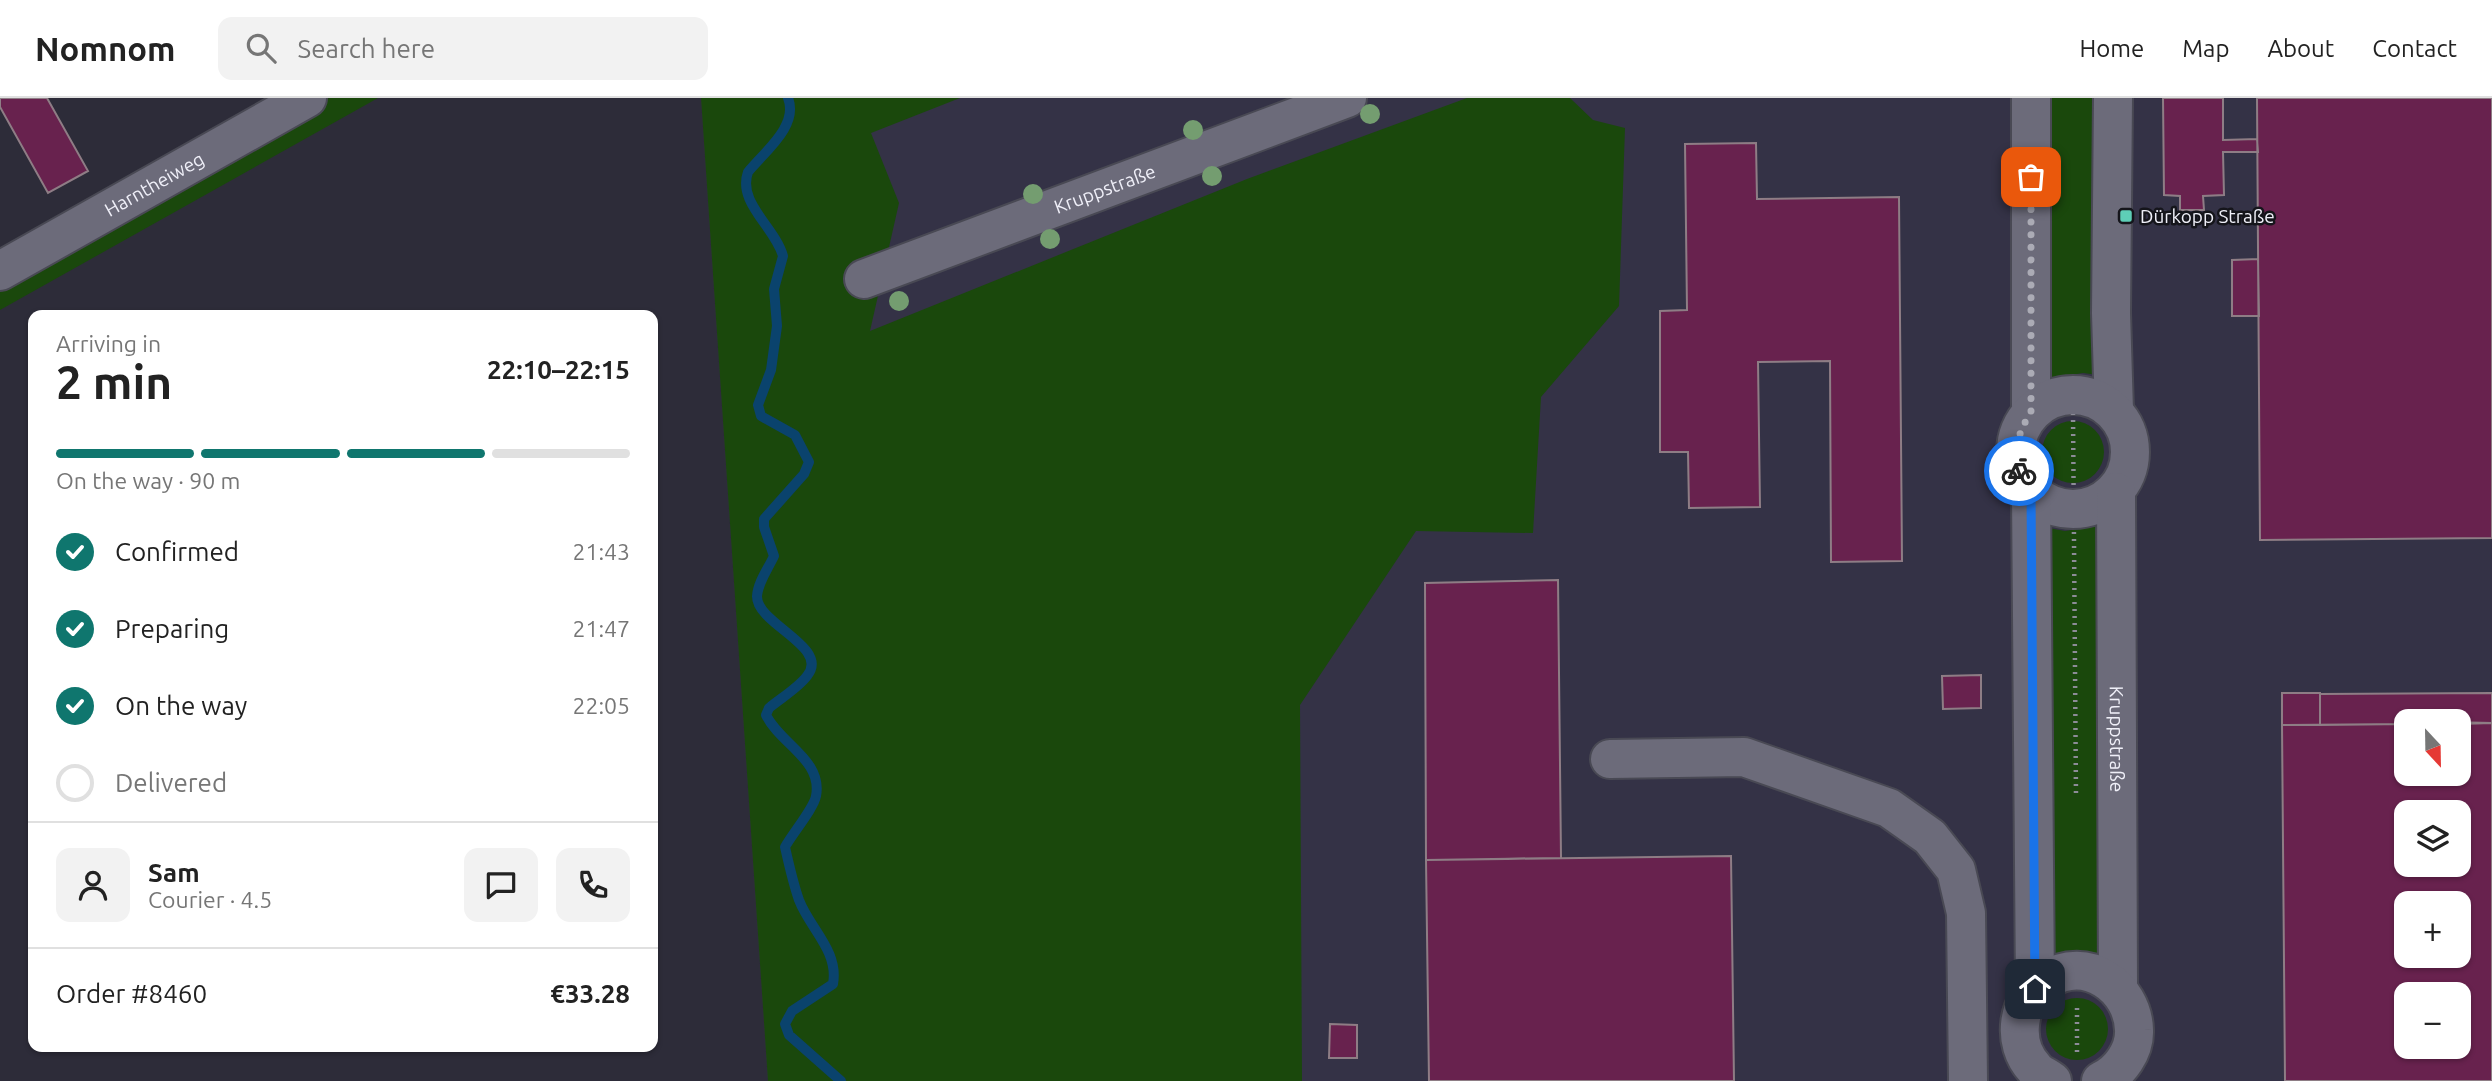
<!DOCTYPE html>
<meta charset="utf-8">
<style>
body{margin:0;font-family:Ubuntu,sans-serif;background:#f2f2f2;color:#222;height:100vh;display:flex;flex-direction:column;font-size:26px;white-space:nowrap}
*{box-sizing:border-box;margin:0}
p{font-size:23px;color:#767676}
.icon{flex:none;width:38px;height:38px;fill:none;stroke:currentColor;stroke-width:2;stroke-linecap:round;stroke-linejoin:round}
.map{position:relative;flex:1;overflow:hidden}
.side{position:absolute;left:28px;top:212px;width:630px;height:742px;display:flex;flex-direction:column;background:#fff;border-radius:14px;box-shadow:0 2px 5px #0004}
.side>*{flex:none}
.needle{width:46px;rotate:158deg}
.fabs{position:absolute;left:2394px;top:611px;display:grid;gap:14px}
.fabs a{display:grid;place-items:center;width:77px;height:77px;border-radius:14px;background:#fff;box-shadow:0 2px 5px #0004;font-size:35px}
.pin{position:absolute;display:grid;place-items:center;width:60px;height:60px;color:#fff;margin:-30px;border-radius:14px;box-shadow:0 4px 10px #0006}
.courier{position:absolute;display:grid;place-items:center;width:70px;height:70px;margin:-35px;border:5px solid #1a73e8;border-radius:50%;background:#fff;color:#222;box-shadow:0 2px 9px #0007}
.summary em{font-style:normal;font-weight:700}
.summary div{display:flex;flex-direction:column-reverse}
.summary{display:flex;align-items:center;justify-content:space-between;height:119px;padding:0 28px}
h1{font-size:46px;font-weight:700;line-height:52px}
.bar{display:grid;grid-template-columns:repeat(4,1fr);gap:10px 7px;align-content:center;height:84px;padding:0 28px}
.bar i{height:9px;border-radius:5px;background:#e0e0e0}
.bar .current{background:#0f766e}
.bar p{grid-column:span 4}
.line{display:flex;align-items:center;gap:18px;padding:0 28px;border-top:2px solid #e0e0e0}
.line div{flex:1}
.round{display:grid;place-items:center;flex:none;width:74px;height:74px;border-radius:14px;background:#f2f2f2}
ol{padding:0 28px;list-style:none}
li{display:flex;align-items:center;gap:21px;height:77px}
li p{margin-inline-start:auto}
li .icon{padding:7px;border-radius:50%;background:#0f766e;color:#fff;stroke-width:4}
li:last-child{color:#767676}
li i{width:38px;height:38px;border:4px solid #e0e0e0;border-radius:50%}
header{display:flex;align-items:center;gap:42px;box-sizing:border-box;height:98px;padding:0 35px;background:#fff;border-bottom:2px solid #e0e0e0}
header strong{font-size:33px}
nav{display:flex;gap:38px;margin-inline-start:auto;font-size:24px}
.search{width:490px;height:63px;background:#f2f2f2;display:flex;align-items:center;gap:18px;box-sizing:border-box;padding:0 24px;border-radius:14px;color:#767676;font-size:26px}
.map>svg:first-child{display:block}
.built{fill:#343246;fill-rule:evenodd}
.green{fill:#1a480c}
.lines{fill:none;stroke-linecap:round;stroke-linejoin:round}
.stream{stroke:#0a436d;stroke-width:10}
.building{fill:#68224e;stroke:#8e7d85;stroke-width:2;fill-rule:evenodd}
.minor-casing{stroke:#494954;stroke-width:42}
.path{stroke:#8d8c98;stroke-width:4.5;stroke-dasharray:2 5;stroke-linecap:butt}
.minor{stroke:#6c6b7a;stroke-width:38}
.tree{fill:#749d70}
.done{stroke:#ababb5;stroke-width:7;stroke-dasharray:0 12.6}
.route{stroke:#1a73e8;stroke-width:9}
.poi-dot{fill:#5eceb7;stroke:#15151b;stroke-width:2.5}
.labels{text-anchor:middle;stroke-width:5;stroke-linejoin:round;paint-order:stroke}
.street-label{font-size:19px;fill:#efeff8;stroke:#15151b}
.poi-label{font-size:19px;fill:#efeff8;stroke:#15151b;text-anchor:start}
</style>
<header>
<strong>Nomnom</strong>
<div class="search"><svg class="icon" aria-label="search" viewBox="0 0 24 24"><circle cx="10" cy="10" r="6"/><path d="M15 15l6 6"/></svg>Search here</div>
<nav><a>Home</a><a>Map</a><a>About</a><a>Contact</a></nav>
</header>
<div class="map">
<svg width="2492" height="983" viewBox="0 0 2492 983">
<rect width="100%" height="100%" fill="#2d2c39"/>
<path class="built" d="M701,0H2492V983H768ZM2406,623H2459V676H2406ZM2406,714H2459V766H2406ZM2406,805H2459V858H2406ZM2406,896H2459V948H2406Z"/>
<path class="green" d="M329,0H378L0,212V184Z
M701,0H960L871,35L899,105L870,233L1247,81L1467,0H1570L1593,22L1625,30L1619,208L1541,299L1533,435L1416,433L1300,607L1302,983H768Z
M2043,0H2097L2098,277L2083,275L2047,281Z
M2042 354a31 31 0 1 1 62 0a31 31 0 1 1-62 0Z
M2099,428L2105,858L2089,854L2052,861L2048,430L2065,433Z
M2046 931a31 31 0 1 1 62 0a31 31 0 1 1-62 0Z"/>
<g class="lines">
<path class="stream" d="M788,0C799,28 764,54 748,74C737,105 775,129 783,158L774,191L777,228L771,272L758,307L761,318L795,337L809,364L804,376L764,421V429L774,458C768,471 758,484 757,498C756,526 831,549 807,578C798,590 781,600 769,610L766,617C780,646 823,662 816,698C814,710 792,736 785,749C789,767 793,785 799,802C810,831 839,853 833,886L792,913L785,926L789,937L841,983"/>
</g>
<path class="building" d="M0,0H47L88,73L48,95L0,9Z
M2163,0H2223V42L2257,41L2258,54H2223L2224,97L2203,98L2204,112H2180V98L2164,97Z
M2257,0H2492V440L2260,442Z
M1756,45L1757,101L1899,99L1902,463L1831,464L1830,263L1758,264L1760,409L1689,410L1688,354H1660V213L1687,212L1685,46Z
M2258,161L2259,218H2232V162Z
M1558,482L1561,760L1426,762L1425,485Z
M1981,577V610L1943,611L1942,578Z
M2282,595H2320V627H2282Z
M2492,595V625L2406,623V626L2320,627V596Z
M2492,625V983H2285L2282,627L2406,626V676H2459V626ZM2406,714H2459V766H2406ZM2406,805H2459V858H2406ZM2406,896H2459V948H2406Z
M1731,758L1734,983H1429L1426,762Z
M1330,926L1357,927V960H1329Z"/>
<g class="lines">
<defs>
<g id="minor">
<path d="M2031,0V314"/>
<path d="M2113,0L2111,215L2114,313"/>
<path id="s1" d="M0,173L307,0"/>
<path id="s2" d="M864,181L1347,0"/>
<circle cx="2073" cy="354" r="57"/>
<path d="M2031,394L2035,891"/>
<path id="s3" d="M2116,394L2118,889"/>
<path d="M1610,661L1744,659L1889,710L1930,739L1956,772L1966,815L1968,983"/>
<path d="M2052,983C2047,979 2039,976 2035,971C2010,945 2017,900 2047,882C2086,856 2133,889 2134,932C2135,953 2120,974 2101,983"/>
</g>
</defs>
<use href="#minor" class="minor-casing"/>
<path class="path" d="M2073,315L2076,699
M2077,910V954"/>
<use href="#minor" class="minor"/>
</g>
<g class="tree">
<circle cx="1370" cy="16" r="10"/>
<circle cx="1193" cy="32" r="10"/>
<circle cx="1212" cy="78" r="10"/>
<circle cx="1033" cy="96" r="10"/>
<circle cx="1050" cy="141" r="10"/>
<circle cx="899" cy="203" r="10"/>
</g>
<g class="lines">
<path class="done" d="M2019,373C2014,349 2018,335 2031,314V79"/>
<path class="route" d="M2019,373L2031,394L2035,891"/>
</g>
<rect class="poi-dot" x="2119" y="111" width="14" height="14" rx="3.5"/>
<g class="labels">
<g class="street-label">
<text dy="7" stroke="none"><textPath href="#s1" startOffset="177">Harntheiweg</textPath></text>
<text dy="7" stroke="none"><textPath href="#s2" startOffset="257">Kruppstraße</textPath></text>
<text dy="7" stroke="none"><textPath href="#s3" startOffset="247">Kruppstraße</textPath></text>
</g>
<g class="poi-label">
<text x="2140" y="125">Dürkopp Straße</text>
</g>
</g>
</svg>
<div class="fabs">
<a><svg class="needle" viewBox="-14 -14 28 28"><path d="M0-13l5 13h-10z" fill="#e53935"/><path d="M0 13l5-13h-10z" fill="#767676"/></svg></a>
<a><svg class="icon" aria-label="layers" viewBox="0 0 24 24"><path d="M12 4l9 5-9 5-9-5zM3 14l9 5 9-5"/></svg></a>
<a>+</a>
<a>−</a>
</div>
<div class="pin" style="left:2031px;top:79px;background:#ea580c"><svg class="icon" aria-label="bag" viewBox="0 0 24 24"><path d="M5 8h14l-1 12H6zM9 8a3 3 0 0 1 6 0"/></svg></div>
<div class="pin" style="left:2035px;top:891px;background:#1f2937"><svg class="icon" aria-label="home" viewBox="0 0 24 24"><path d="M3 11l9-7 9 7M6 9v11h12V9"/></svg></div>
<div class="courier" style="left:2019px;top:373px"><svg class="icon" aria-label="bike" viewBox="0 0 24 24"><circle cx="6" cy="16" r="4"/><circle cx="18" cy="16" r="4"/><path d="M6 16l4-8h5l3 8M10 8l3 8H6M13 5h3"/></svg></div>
<section class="side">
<div class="summary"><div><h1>2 min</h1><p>Arriving in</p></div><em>22:10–22:15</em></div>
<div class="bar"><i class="current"></i><i class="current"></i><i class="current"></i><i></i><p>On the way · 90 m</p></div>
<ol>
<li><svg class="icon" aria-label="check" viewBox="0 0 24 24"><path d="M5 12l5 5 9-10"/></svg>Confirmed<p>21:43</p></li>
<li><svg class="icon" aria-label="check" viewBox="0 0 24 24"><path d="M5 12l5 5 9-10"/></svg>Preparing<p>21:47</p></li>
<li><svg class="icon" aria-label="check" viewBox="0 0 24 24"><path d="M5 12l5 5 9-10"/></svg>On the way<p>22:05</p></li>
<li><i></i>Delivered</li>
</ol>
<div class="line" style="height:126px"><a class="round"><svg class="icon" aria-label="person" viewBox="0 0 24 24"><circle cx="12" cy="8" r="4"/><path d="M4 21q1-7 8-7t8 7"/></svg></a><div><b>Sam</b><p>Courier · 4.5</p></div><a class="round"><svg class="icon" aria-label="chat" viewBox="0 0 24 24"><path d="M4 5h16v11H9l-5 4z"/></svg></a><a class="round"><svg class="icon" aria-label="phone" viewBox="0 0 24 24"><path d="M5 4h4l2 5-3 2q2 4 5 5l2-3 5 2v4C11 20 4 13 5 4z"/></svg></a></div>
<div class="line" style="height:91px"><div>Order #8460</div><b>€33.28</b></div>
</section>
</div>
